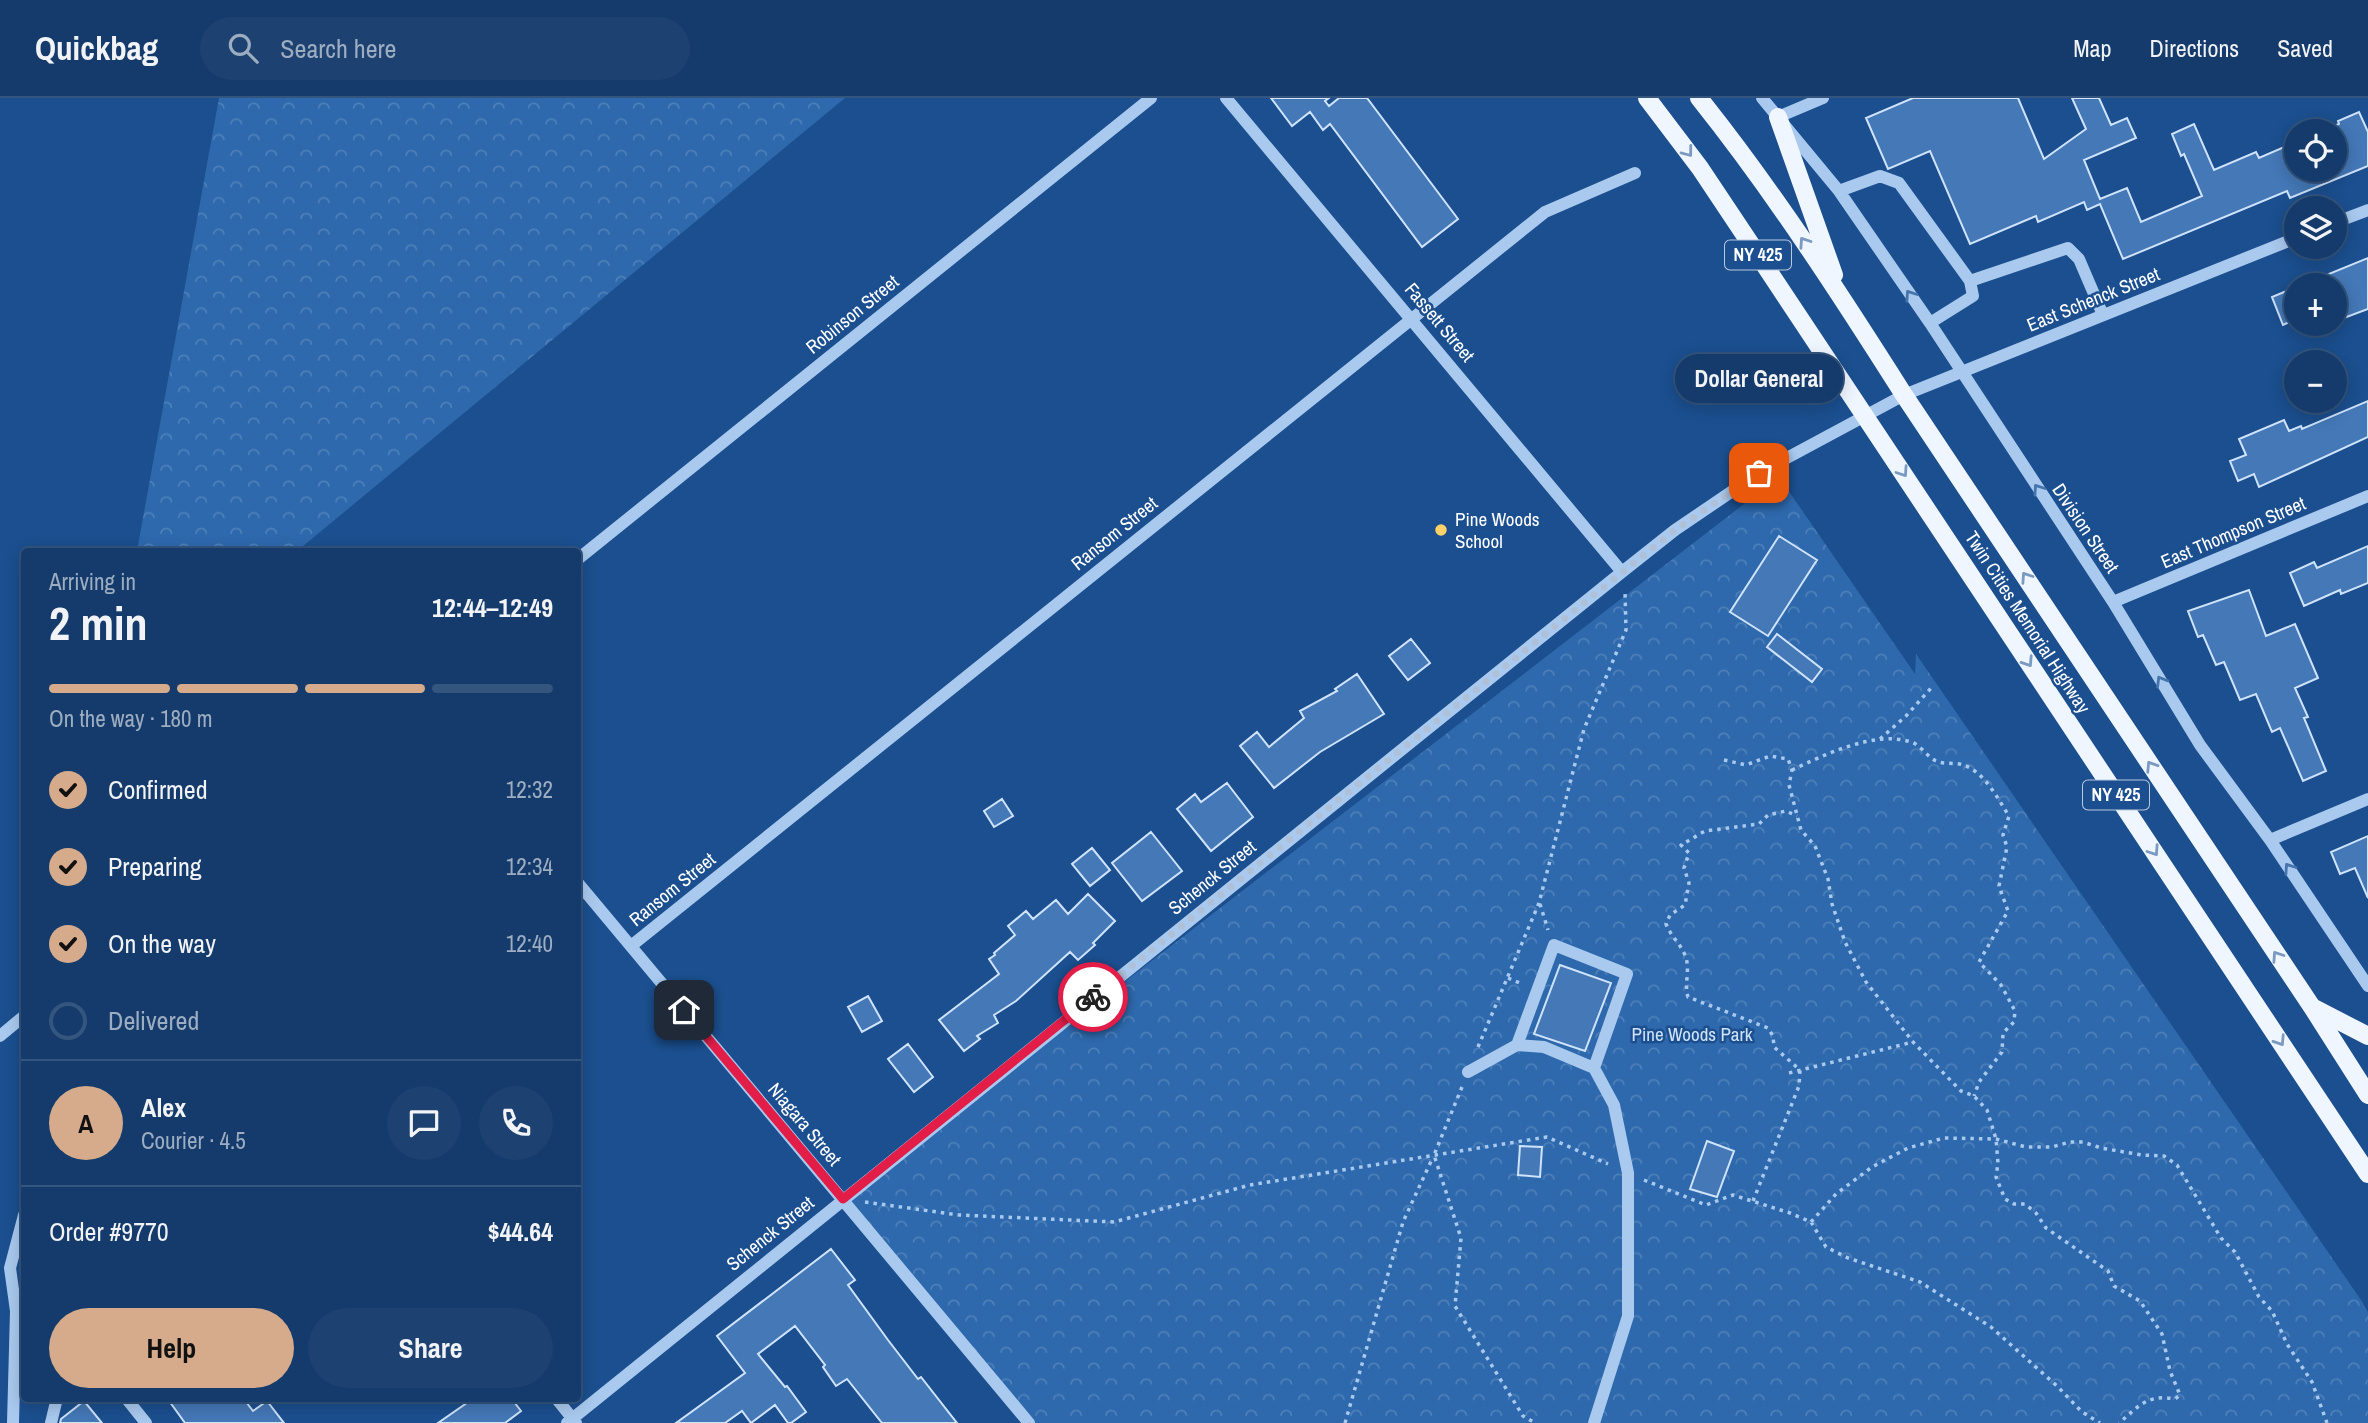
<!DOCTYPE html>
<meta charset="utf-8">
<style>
body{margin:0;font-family:"Archivo Narrow",sans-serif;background:#1d4271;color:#f1f3f6;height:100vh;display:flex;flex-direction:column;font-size:26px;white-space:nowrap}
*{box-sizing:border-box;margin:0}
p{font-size:23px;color:#9dadc1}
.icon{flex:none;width:38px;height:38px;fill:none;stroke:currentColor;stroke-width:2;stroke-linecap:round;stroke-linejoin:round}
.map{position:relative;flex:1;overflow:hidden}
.sheet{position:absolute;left:21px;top:450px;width:560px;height:854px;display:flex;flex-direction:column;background:#143b6b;border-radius:7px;box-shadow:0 4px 18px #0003,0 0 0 2px #33557e}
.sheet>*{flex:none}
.buttons{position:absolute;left:2284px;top:21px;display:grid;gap:14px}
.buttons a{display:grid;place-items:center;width:63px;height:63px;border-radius:50%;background:#143b6b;box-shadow:0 4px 18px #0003,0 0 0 2px #33557e;font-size:35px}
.pin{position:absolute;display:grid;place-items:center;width:60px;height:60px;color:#fff;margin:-30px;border-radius:14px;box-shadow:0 4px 10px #0006}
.courier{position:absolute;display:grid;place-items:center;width:70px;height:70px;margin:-35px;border:5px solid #e11d48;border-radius:50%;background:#fff;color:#222;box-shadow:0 2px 9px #0007}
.bubble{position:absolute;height:49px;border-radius:24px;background:#143b6b;box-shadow:0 4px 18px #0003,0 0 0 2px #33557e;font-size:23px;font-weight:800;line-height:49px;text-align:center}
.headline em{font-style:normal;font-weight:800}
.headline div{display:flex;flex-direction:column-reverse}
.headline{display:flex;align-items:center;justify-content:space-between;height:119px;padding:0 28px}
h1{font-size:46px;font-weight:800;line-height:52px}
.bar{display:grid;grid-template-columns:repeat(4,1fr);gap:10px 7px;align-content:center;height:84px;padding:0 28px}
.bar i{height:9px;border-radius:5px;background:#33557e}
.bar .selected{background:#d6ab8b}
.bar p{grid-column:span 4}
.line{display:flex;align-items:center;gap:18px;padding:0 28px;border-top:2px solid #33557e}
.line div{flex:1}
.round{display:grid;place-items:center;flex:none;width:74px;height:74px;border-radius:37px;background:#1d4271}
ol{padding:0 28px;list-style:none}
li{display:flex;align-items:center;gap:21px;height:77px}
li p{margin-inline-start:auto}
li .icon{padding:7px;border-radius:50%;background:#d6ab8b;color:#111;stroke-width:4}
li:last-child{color:#9dadc1}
li i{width:38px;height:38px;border:4px solid #33557e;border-radius:50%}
.action{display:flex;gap:14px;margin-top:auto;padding:14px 28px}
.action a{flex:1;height:80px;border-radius:42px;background:#d6ab8b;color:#111;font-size:28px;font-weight:800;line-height:80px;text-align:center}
.action a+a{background:#1d4271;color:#f1f3f6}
header{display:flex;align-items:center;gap:42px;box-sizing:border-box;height:98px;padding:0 35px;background:#143b6b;border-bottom:2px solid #33557e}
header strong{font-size:33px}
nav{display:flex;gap:38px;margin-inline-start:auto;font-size:24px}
.search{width:490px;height:63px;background:#1d4271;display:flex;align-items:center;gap:18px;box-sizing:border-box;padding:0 24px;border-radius:38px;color:#9dadc1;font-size:26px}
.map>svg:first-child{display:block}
.forest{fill:url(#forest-crowns)}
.building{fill:#4478b7;stroke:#cfe3fa;stroke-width:2}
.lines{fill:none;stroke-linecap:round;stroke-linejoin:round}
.path{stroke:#a9c9ee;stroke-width:3.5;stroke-dasharray:3.5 5;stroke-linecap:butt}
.minor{stroke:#a9c9ee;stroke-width:12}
.major{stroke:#f0f6ff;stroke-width:18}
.oneway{stroke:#7b9ac1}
.oneway2{stroke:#4674ac}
.done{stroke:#afc1d8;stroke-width:7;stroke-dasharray:0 12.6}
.route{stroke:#e11d48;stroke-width:9}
.poi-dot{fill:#ffd166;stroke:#1b4f8f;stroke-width:2.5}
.labels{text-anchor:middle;stroke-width:5;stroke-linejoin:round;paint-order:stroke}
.shield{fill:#1b4f8f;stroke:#bbcadd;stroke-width:2}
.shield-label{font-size:18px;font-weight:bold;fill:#fff}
.street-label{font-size:19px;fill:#fff;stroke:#1b4f8f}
.poi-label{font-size:19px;fill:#fff;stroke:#1b4f8f;text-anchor:start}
.park-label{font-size:19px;fill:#cfe3fa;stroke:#1b4f8f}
</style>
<header>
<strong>Quickbag</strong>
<div class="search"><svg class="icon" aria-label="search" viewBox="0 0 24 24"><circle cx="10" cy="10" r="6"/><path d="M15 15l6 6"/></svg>Search here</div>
<nav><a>Map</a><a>Directions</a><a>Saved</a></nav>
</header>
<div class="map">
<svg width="2368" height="1325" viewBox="0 0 2368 1325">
<defs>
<pattern id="forest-crowns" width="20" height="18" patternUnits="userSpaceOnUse" patternTransform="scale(1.75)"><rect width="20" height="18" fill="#2e69ad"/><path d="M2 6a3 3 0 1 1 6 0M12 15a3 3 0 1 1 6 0" fill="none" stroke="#4d80b9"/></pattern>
</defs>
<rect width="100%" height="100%" fill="#1b4f8f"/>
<path class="forest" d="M219,0H845L297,453H137Z
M1779,379L1915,576L1916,556L2361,1202L2368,1214V1325H1029L843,1101Z"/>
<path class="building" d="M1271,0H1329L1325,3L1329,8L1339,0H1367L1458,121L1422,149L1330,26L1323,32L1310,14L1292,28Z
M1913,0H2018L2044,61L2086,31L2072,0H2099L2111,27L2127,20L2136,40L2084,62L2100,101L2127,90L2141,124L2202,98L2184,56L2181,58L2172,36L2194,26L2214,72L2256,54L2259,60L2296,44V72H2334V28L2339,26L2338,23L2359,14L2368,34V68L2290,100L2287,93L2123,161L2100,106L2087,112L2084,104L2038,124L2036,118L1970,146L1930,53L1888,71L1866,20Z
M2368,160V211L2344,220L2340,209L2334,211V187H2302Z
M2296,189V221L2283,227L2272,199Z
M2368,303V339L2259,389L2254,376L2238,383L2230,363L2246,357L2239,341L2284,322L2289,333L2301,328L2302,331Z
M1779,438L1817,462L1768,538L1730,514Z
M2368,448V485L2341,496L2340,492L2304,508L2290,475L2314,464L2317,470Z
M2249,492L2266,538L2295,526L2318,580L2295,590L2308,619L2304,620L2326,673L2303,683L2280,630L2272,634L2256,596L2240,602L2224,564L2216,567L2203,537L2198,539L2188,513Z
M1777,536L1822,571L1812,584L1767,549Z
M1411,541L1430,565L1408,582L1389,558Z
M1357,576L1384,616L1320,654L1274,690L1240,648L1257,634L1269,649L1304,620L1300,613L1337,593L1335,591Z
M1227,685L1253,719L1211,753L1177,711L1195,696L1201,704Z
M1002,701L1013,718L994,729L984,713Z
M1151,734L1182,773L1142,803L1112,765Z
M2368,738V800L2355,770L2340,776L2331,754Z
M1092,750L1110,772L1090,788L1072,766Z
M1088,796L1115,823L1093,845L1095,847L1078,862L1070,854L1016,903L994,917L998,925L977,938L980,941L964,953L939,922L999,876L989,861L995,857L994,855L1015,837L1008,828L1026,813L1033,821L1056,802L1068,816Z
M1560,867L1611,885L1585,953L1534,936Z
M868,898L882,923L862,934L848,909Z
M908,946L933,979L914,994L888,961Z
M1707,1043L1734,1053L1717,1099L1690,1091Z
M1520,1048L1542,1049L1540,1079L1518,1077Z
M831,1151L855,1182L848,1187L888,1242L918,1281L921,1279L957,1325H882L847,1281L836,1288L823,1269L825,1267L795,1228L758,1256L785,1289L787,1288L806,1314L791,1325H788L775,1307L751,1325L742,1313L725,1325H676L745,1275L717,1238Z
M167,1300H243L253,1313L267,1303L284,1325H185Z
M474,1300H511L521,1313L505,1325H438Z
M84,1303L102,1325H60L61,1321Z"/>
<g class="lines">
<path class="path" d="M1880,641L1906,618L1932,589
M1724,662L1746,667L1770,658L1788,661L1792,672L1789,687L1801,732L1815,748L1828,781L1832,806L1845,844L1866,884L1913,944L1961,993L1974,998L1987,1012L1996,1041L1998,1065L1996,1079L2005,1101L2014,1106H2025L2036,1115L2046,1130L2108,1173L2114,1188L2140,1203L2162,1236L2170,1273L2180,1297L2175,1301C2147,1296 2139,1308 2119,1325
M1792,672C1824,657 1875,632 1911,644C1921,647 1927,659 1936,663C1944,667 1955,664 1963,667C1984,673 1998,701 2009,718L2003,737L2007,749L1999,788L2008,813L1979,864L2001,887L2015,913L2014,924L2003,935L2002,954L1979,984L1974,998
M1540,806L1548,832
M1508,880L1522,886
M1478,949L1539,805L1584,631L1626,532L1625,494
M1789,975L1913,944
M1462,989L1434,1057L1461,1140L1455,1208L1523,1318L1535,1325
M1644,1082L1706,1107L1733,1097L1790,1115L1811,1124L1826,1149L1848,1160L1920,1184L1991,1229L2057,1288L2082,1314L2100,1325
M1753,1103L1799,988L1800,972L1774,949L1773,938L1768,930L1688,899C1684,886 1690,873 1686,860C1682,847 1671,839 1666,826L1670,817L1685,807L1689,785L1684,770L1689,755L1681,747L1705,733L1759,726L1768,717L1786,713L1797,718
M865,1104L959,1117L1114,1124L1250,1087L1547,1039L1608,1066
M1811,1124L1836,1096L1872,1069L1908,1050L1944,1040L1996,1041L2026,1049H2052L2070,1044H2083L2101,1050L2142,1057L2164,1058L2177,1067L2221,1140L2235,1154L2259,1199L2272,1213L2287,1246L2312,1284L2327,1325
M1345,1325L1403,1124L1433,1059"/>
<path class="minor" d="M1226,0L1622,474
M1762,0L1839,93L1930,225L2113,504L2200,647L2270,742L2368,888
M1778,19L1823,0
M1839,93L1880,78L1899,85L1970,183L1973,198L1930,225
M2334,125L2368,112
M1970,183L2068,150L2079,161L2103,217
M578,461L1151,0
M2113,504L2368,398
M2270,742L2368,701
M578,785L1029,1325
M631,848L1545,114L1635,75
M0,938L24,918
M1517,947L1554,847L1627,876L1594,970
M1468,974L1517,947L1544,949L1594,970L1614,1007L1628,1075V1218L1594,1325
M126,1300L146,1325
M556,1300L576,1325
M13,1325L16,1213L10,1170L24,1117
M51,1325L57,1300
M567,1325L1622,474L1675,432L1759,375L1904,297L2296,140"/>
<path class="major" d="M1647,0L1700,70L1752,148L2368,1076
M1699,0C1774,94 1840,196 1904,297L2312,909L2368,997
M1778,19L1834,177
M2312,909L2368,938"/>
</g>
<defs><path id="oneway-chevron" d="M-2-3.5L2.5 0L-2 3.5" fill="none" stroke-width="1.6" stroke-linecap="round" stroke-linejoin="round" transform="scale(1.75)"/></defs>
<g class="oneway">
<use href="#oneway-chevron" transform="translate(1688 54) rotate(53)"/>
<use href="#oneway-chevron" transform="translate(1804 144) rotate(-124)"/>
<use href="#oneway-chevron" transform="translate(1903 374) rotate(56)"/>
<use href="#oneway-chevron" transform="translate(2026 479) rotate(-124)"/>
<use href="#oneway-chevron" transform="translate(2028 564) rotate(57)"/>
<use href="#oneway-chevron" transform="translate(2151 668) rotate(-123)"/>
<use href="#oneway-chevron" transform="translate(2154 753) rotate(56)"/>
<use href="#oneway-chevron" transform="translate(2277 858) rotate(-124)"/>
<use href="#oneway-chevron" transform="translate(2280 943) rotate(57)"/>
</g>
<g class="oneway2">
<use href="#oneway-chevron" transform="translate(1910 197) rotate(-124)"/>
<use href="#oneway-chevron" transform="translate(2038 391) rotate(-124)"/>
<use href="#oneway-chevron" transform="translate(2161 583) rotate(-121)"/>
<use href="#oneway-chevron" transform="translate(2289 770) rotate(-124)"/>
</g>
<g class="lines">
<path class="done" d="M1093,899L1675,432L1759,375"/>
<path class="route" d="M684,912L843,1101L1093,899"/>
</g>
<circle class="poi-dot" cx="1441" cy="432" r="7"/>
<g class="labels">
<g class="shield">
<rect x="1725" y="142.5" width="66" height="29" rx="5"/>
<rect x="2083" y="682.5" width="66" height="29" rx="5"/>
</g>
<g class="shield-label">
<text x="1758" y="163">NY 425</text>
<text x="2116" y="703">NY 425</text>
</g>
<g class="street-label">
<text transform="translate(2093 201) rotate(-22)" y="7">East Schenck Street</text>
<text transform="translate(852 216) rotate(-39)" y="7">Robinson Street</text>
<text transform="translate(1440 224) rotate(50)" y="7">Fassett Street</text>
<text transform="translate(2086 430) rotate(56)" y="7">Division Street</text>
<text transform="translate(2233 434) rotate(-23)" y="7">East Thompson Street</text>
<text transform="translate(1114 435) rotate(-39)" y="7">Ransom Street</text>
<text transform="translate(2028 524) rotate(57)" y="7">Twin Cities Memorial Highway</text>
<text transform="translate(1212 779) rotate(-39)" y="7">Schenck Street</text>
<text transform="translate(672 791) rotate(-39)" y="7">Ransom Street</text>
<text transform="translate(805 1026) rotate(50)" y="7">Niagara Street</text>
<text transform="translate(770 1135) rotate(-39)" y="7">Schenck Street</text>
</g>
<g class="poi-label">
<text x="1455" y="428">Pine Woods<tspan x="1455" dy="22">School</tspan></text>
</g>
<g class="park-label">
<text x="1692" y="943">Pine Woods Park</text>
</g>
</g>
</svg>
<div class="buttons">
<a><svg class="icon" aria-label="locate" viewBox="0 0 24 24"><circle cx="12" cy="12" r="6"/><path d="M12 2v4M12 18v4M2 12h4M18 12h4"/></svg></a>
<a><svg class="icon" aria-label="layers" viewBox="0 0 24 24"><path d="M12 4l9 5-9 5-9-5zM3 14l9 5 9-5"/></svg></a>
<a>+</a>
<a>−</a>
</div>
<div class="pin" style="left:1759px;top:375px;background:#ea580c"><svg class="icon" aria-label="bag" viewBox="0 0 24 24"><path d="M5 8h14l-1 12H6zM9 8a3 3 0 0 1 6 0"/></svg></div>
<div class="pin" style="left:684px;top:912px;background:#1f2937"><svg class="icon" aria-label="home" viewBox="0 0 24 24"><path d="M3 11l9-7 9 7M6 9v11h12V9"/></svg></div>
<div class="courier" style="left:1093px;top:899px"><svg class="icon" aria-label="bike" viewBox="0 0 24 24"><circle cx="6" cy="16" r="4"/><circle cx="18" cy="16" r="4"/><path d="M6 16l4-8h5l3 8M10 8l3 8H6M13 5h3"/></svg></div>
<div class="bubble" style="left:1675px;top:256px;width:168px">Dollar General</div>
<section class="sheet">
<div class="headline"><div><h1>2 min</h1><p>Arriving in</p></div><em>12:44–12:49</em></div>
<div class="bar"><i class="selected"></i><i class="selected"></i><i class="selected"></i><i></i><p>On the way · 180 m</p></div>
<ol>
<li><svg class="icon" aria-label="check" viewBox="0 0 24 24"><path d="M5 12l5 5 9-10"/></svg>Confirmed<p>12:32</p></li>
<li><svg class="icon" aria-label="check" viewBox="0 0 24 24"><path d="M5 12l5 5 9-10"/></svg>Preparing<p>12:34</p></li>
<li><svg class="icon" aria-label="check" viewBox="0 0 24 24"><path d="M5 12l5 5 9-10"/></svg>On the way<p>12:40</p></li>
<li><i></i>Delivered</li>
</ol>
<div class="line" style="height:126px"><b class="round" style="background:#d6ab8b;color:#111">A</b><div><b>Alex</b><p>Courier · 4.5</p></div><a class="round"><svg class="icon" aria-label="chat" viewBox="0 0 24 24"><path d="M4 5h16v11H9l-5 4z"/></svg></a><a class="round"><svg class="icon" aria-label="phone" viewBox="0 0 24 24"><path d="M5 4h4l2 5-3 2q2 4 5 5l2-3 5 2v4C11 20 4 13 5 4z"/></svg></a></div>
<div class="line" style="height:91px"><div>Order #9770</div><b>$44.64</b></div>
<div class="action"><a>Help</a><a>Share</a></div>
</section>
</div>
